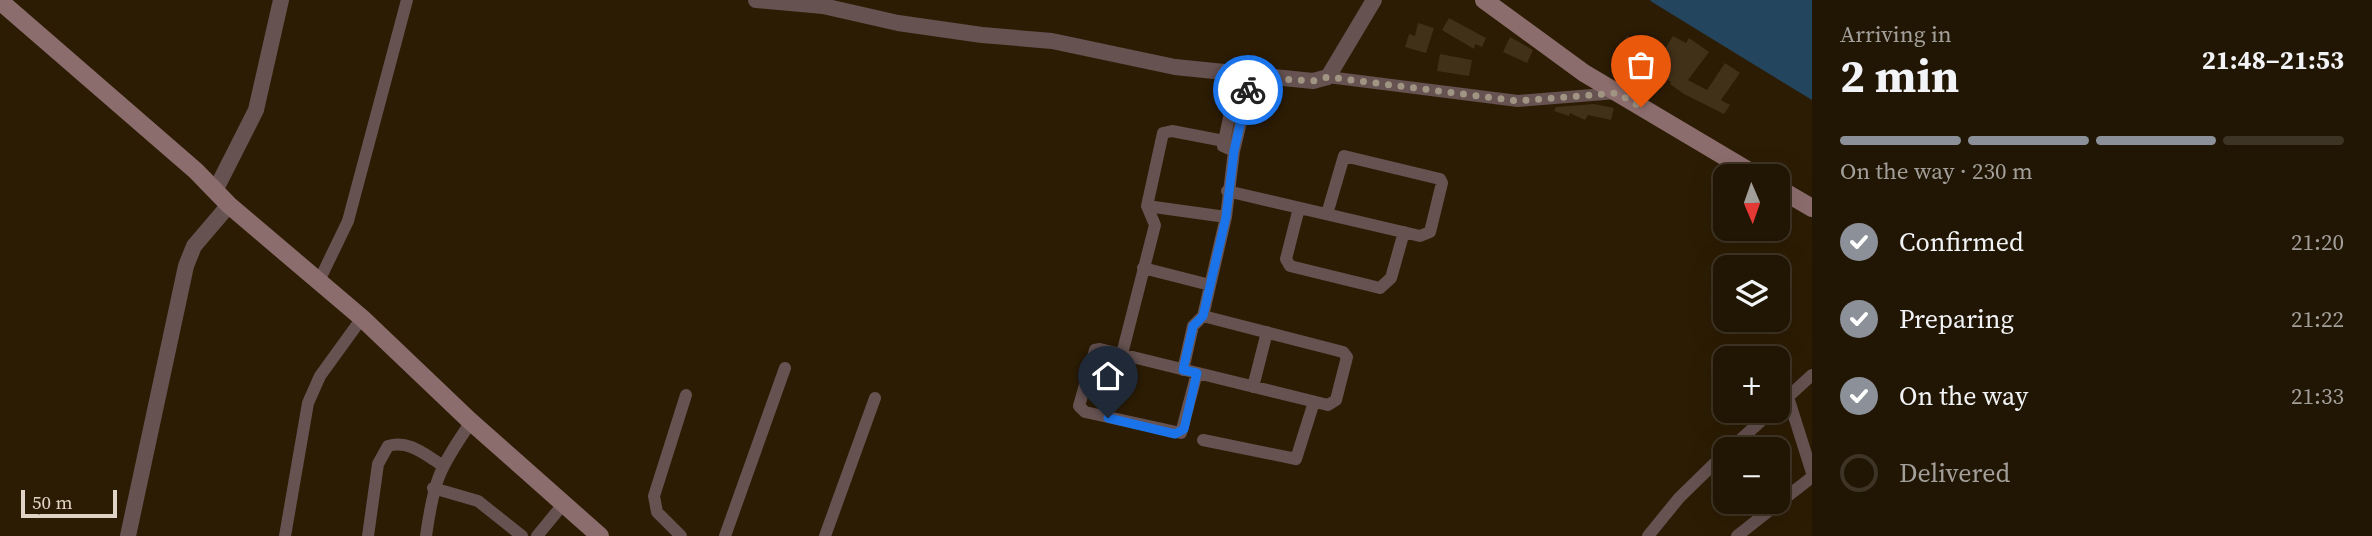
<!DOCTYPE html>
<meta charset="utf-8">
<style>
body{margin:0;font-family:"Source Serif 4",serif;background:#2d2212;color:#f1f3f6;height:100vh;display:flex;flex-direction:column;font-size:26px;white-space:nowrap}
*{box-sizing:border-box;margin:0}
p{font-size:23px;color:#a29f9a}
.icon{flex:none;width:38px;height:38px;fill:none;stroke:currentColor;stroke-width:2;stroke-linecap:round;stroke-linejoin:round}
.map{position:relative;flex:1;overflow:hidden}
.panel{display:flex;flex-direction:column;background:#211503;width:560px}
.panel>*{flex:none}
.needle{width:46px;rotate:178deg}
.buttons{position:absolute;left:1713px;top:164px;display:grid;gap:14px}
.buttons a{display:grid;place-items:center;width:77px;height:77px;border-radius:14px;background:#211503;box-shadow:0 7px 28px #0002,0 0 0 2px #3e3425;font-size:35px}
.scale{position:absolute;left:21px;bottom:18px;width:96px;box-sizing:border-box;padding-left:7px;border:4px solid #dfd4c6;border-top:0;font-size:19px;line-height:24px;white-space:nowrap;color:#dfd4c6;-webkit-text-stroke:5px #2c1c04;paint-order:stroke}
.pin{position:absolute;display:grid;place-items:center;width:60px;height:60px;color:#fff;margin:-72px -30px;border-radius:50% 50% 50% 0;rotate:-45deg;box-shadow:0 0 7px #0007}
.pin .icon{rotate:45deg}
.courier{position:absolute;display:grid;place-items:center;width:70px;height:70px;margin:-35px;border:5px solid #1a73e8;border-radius:50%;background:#fff;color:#222;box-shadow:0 2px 9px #0007}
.overview em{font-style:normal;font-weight:700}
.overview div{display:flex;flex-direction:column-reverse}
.overview{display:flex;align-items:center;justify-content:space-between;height:119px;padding:0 28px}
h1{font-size:46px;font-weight:700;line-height:52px}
.bar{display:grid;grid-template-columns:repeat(4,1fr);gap:10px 7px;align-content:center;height:84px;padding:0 28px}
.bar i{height:9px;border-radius:5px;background:#3e3425}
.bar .current{background:#8c9099}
.bar p{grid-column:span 4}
ol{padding:0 28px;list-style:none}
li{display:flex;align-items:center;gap:21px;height:77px}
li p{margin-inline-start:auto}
li .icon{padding:7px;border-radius:50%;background:#8c9099;color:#fff;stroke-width:4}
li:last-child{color:#a29f9a}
li i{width:38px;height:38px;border:4px solid #3e3425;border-radius:50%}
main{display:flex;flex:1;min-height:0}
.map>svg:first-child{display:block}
.water{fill:#23455d}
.building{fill:#423119}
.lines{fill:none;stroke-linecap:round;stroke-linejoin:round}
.minor{stroke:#655251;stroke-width:12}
.tertiary{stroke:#655251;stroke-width:16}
.secondary{stroke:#8c6d6d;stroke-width:18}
.done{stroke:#a09482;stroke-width:7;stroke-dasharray:0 12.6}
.route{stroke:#1a73e8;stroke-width:9}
</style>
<main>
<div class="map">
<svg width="1812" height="536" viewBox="0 0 1812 536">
<rect width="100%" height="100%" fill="#2c1c04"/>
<path class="water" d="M1650,0H1812V100L1652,2Z"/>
<path class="building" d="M1449,18L1486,38L1482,47L1475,44L1474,49L1442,30Z
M1418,23L1434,28L1426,53L1405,47L1409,34L1415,36Z
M1627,36L1660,57L1673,36L1686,43L1689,38L1709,52L1688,80L1707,90L1725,63L1740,73L1721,100L1730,105L1724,114L1684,94L1670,84L1671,82L1631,59L1634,54L1620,46Z
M1510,37L1533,50L1527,63L1503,52Z
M1440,54L1472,60L1469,76L1437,71Z
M1594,104L1614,108L1611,120L1588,115L1585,120L1570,113L1569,116L1554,111L1556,107Z"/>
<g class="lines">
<path class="minor" d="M1238,75L1223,146L1234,151L1252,77
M1328,77L1518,101L1617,93
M1227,191L1420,236L1430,232L1442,183L1440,179L1344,156L1327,214
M1147,206L1226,217
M1299,208L1286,259L1290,266L1380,288L1391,278L1404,232
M1143,268L1210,285
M319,281L348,221L407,0
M1122,354L1155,225L1147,206L1163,133L1172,131L1224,141
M1183,370L1193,326L1203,316L1226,217L1234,151
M1197,373L1181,433L1085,412L1079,406L1095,350L1100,349L1328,405L1336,400L1347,357L1343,352L1203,316
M1253,387L1267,332
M1788,397L1812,473
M1778,406L1812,375
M1203,440L1296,459L1314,402
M1729,450L1772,411
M433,488L478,501L522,536
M285,536L308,403L320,376L362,318
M368,536L378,464L388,446C409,440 424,454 442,465
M426,536C434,479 439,469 471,422
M537,536L565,502
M681,536L657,512L654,496L686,395
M725,536L785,368
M825,536L875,398
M1648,536L1679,498L1726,452
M1737,536L1812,477"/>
<path class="tertiary" d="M756,0L823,6L898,23L982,35L1052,41L1175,67L1313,81L1328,77L1374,0
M215,191L256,110L281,0
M128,536L186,266L194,246L229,205"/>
<path class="secondary" d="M1484,0L1584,73L1759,177
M0,1L196,171L229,205L362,318L469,420L600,536
M1778,188L1812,208"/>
</g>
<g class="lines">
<path class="done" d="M1248,90L1252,77L1313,81L1328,77L1518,101L1617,93L1641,107"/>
<path class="route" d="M1108,418L1175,434L1184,429L1197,373L1183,370L1193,326L1203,316L1226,217L1234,151L1248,90"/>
</g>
</svg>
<div class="buttons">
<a><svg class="needle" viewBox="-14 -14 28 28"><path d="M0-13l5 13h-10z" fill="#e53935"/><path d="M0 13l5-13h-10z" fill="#a29f9a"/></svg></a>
<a><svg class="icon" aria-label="layers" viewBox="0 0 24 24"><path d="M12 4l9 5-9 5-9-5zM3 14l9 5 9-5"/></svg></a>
<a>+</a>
<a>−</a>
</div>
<div class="scale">50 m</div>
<div class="pin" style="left:1641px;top:107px;background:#ea580c"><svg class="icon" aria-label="bag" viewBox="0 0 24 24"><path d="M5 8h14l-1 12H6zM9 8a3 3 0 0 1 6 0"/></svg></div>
<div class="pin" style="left:1108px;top:418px;background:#1f2937"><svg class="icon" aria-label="home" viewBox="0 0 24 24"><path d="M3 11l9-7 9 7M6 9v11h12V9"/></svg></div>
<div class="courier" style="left:1248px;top:90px"><svg class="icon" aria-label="bike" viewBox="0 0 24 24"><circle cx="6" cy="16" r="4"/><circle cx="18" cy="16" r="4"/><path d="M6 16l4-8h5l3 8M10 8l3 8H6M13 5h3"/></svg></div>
</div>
<section class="panel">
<div class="overview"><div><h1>2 min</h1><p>Arriving in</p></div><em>21:48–21:53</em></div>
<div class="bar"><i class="current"></i><i class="current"></i><i class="current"></i><i></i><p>On the way · 230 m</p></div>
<ol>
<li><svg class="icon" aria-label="check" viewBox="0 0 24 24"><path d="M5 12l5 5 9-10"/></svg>Confirmed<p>21:20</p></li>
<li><svg class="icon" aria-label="check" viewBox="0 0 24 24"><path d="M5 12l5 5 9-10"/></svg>Preparing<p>21:22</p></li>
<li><svg class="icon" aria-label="check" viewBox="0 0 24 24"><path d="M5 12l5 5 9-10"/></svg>On the way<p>21:33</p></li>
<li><i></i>Delivered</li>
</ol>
</section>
</main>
